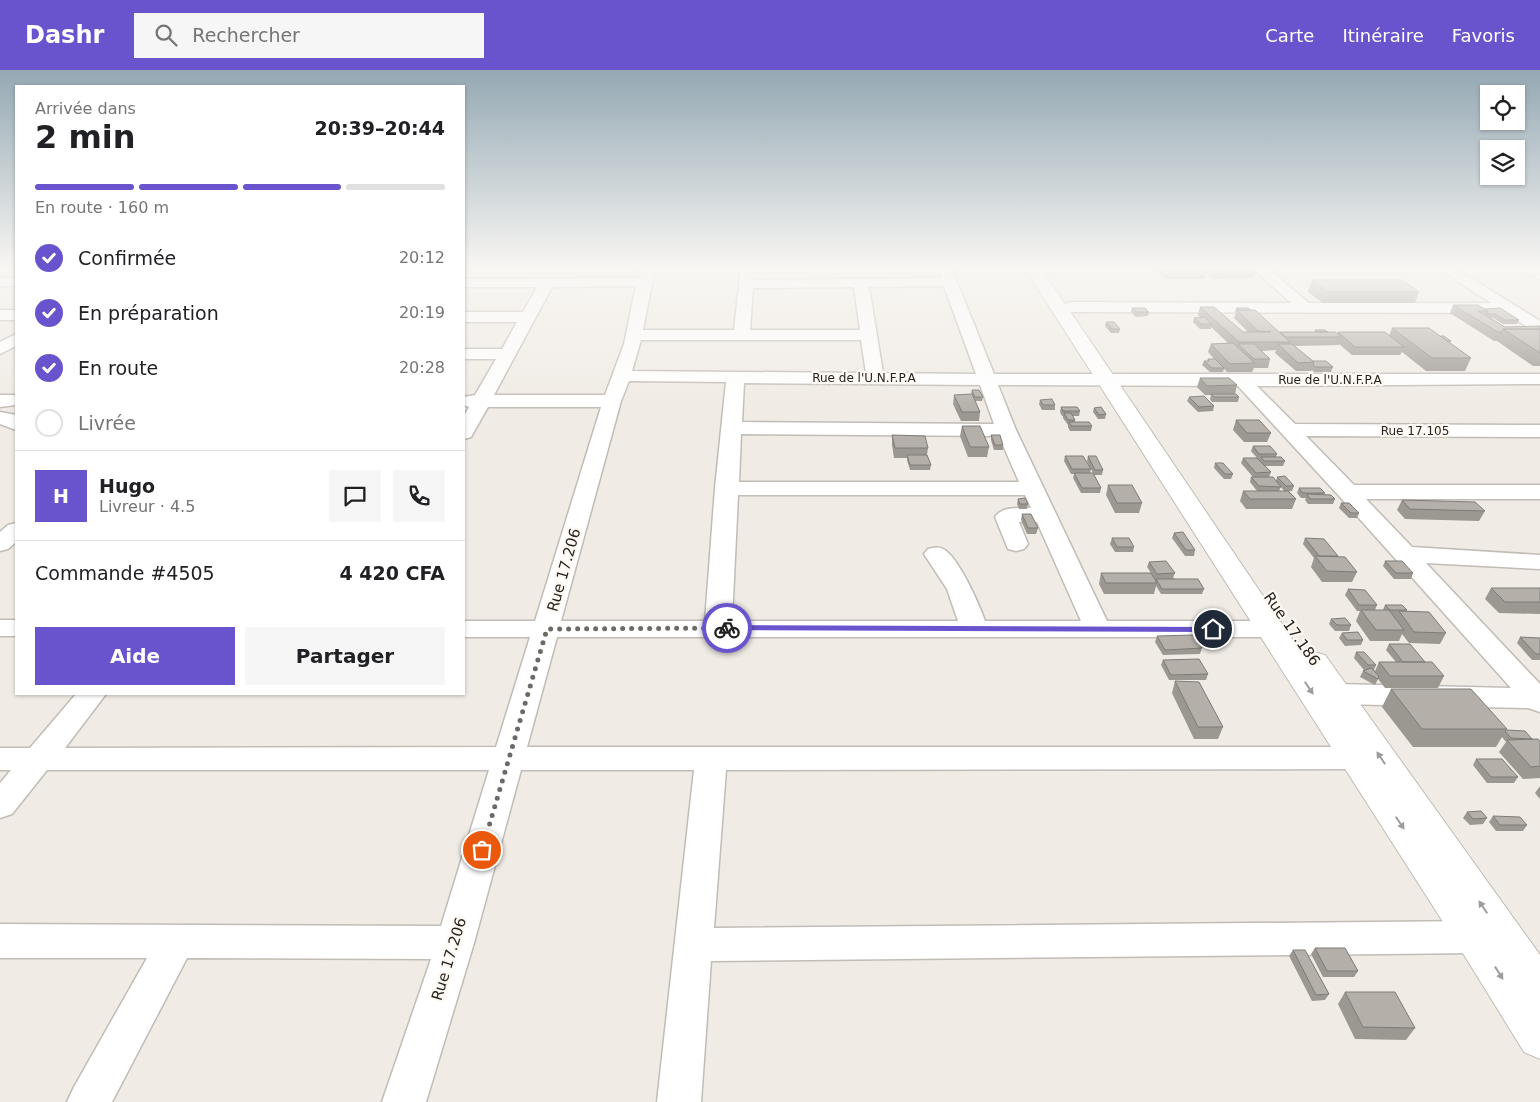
<!DOCTYPE html>
<html lang="fr">
<meta charset="utf-8">
<style>
body{margin:0;font-family:"DejaVu Sans",sans-serif;background:#f6f6f6;color:#202124;height:100vh;display:flex;flex-direction:column;font-size:19px;white-space:nowrap}
*{box-sizing:border-box;margin:0}
p{font-size:16px;color:#757577}
.icon{flex:none;width:28px;height:28px;fill:none;stroke:currentColor;stroke-width:2;stroke-linecap:round;stroke-linejoin:round}
.map{position:relative;flex:1;overflow:hidden}
.details{position:absolute;left:15px;top:15px;width:450px;height:610px;display:flex;flex-direction:column;background:#fff;border-radius:0px;box-shadow:0 1px 4px #0004}
.details>*{flex:none}
.buttons{position:absolute;left:1480px;top:15px;display:grid;gap:10px}
.buttons a{display:grid;place-items:center;width:45px;height:45px;border-radius:0px;background:#fff;box-shadow:0 1px 4px #0004;font-size:25px}
.pin{position:absolute;display:grid;place-items:center;width:42px;height:42px;color:#fff;margin:-21px;border:2px solid #fff;border-radius:50%;box-shadow:0 1px 5px #0007}
.courier{position:absolute;display:grid;place-items:center;width:50px;height:50px;margin:-25px;border:4px solid #6a54ce;border-radius:50%;background:#fff;color:#222;box-shadow:0 1px 6px #0007}
.summary em{font-style:normal;font-weight:700}
.summary div{display:flex;flex-direction:column-reverse}
.summary{display:flex;align-items:center;justify-content:space-between;height:85px;padding:0 20px}
h1{font-size:32px;font-weight:700;line-height:38px}
.bar{display:grid;grid-template-columns:repeat(4,1fr);gap:8px 5px;align-content:center;height:60px;padding:0 20px}
.bar i{height:6px;border-radius:4px;background:#e0e0e0}
.bar .on{background:#6a54ce}
.bar p{grid-column:span 4}
.line{display:flex;align-items:center;gap:12px;padding:0 20px;border-top:1px solid #e0e0e0}
.line div{flex:1}
.round{display:grid;place-items:center;flex:none;width:52px;height:52px;border-radius:0px;background:#f6f6f6}
ol{padding:0 20px;list-style:none}
li{display:flex;align-items:center;gap:15px;height:55px}
li p{margin-inline-start:auto}
li .icon{padding:5px;border-radius:50%;background:#6a54ce;color:#fff;stroke-width:4}
li:last-child{color:#757577}
li i{width:28px;height:28px;border:2px solid #e0e0e0;border-radius:50%}
.action{display:flex;gap:10px;margin-top:auto;padding:10px 20px}
.action a{flex:1;height:58px;border-radius:0px;background:#6a54ce;color:#fff;font-size:20px;font-weight:700;line-height:58px;text-align:center}
.action a+a{background:#f6f6f6;color:#202124}
header{display:flex;align-items:center;gap:30px;box-sizing:border-box;height:70px;padding:0 25px;background:#6a54ce;color:#fff}
header strong{font-size:24px}
nav{display:flex;gap:28px;margin-inline-start:auto;font-size:18px}
.search{width:350px;height:45px;background:#f6f6f6;display:flex;align-items:center;gap:12px;box-sizing:border-box;padding:0 18px;border-radius:0px;color:#757577;font-size:19px}
.map>svg:first-child{display:block}
.lines{fill:none;stroke-linecap:round;stroke-linejoin:round}
.minor-casing{stroke:#c1bcb5;stroke-width:3}
.major-casing{stroke:#c1bcb5;stroke-width:2}
.minor{fill:#fff;fill-rule:evenodd}
.major{fill:#fff;fill-rule:evenodd}
.wall{fill:#9b9791;fill-rule:evenodd}
.building{fill:#b4b0a9;stroke:#7e7b76}
.oneway{fill:#9d9c9b}
.route{fill:#6a54ce}
.done{stroke:#6d6a65;stroke-width:5;stroke-dasharray:0 9}
.labels{text-anchor:middle;stroke-width:4.5;stroke-linejoin:round;paint-order:stroke}
.far-street-label{font-size:12px;fill:#262421;stroke:#fdf8f1}
.street-label{font-size:15px;fill:#262421;stroke:#fdf8f1}
</style>
<header>
<strong>Dashr</strong>
<div class="search"><svg class="icon" aria-label="search" viewBox="0 0 24 24"><circle cx="10" cy="10" r="6"/><path d="M15 15l6 6"/></svg>Rechercher</div>
<nav><a>Carte</a><a>Itinéraire</a><a>Favoris</a></nav>
</header>
<div class="map">
<svg width="1540" height="1032" viewBox="0 0 1540 1032">
<rect width="100%" height="100%" fill="#f0ebe4"/>
<g class="lines">
<defs>
<path id="minor" d="M641,197H655L643,260H734L741,197H753V210L941,208L937,197H951L994,304H1540V314L1257,316L1295,354L1540,355V367L1306,366L1354,415H1540V429H1366L1412,477L1540,485V499L1426,493L1540,614V642L1528,638L1337,634L1327,631L1323,624L1327,617L1337,614L1511,618L1340,427L1238,316L998,315L1016,360L1107,551H1270L1279,553L1283,559L1279,565L1270,567H557L527,677H1357L1368,680L1373,688L1368,696L1357,699L726,700L714,858L1476,851L1489,855L1495,867L1489,879L1476,883L711,891L701,1032H657L694,700H521L474,873L426,1032H382L431,889L187,888L112,1032H67L74,1017L147,888H0V854L441,856L489,700H47L12,744L0,748V713L11,700H0V678H30L76,624H106L65,678L496,677L530,567H464V551H535L601,337H488L471,367L464,369V346L469,337L464,335V327L475,325L496,289H464V279H502L517,252H464V242H523L537,217H464V209L638,208ZM636,216L624,274L605,325H494L552,217ZM944,216L976,304L883,303L869,217ZM854,217L860,260H750L753,218ZM641,270H861L866,303L632,301ZM629,311L726,312L715,418L705,551H561L621,331ZM744,313L980,315L994,354L742,352ZM741,364L999,366L1019,412H739ZM738,425H1025L1031,438C1019,438 1002,436 995,447L1008,479L1016,481L1024,479L1028,474L1019,452H1037L1081,551H985C979,534 958,486 943,479C938,476 933,478 928,479L924,484L947,519L958,551H732Z
M1251,197H1266L1309,233H1491L1436,197H1453L1540,251V263L1534,261L1505,243L1071,242L1066,240L1063,237L1066,234L1071,232L1291,233Z
M1518,197H1536L1540,199V209L1520,200Z
M0,208H16V216H0Z
M0,240H16V250H0Z
M16,264V276L0,284V272Z
M0,325H16V335L0,337Z
M0,342L16,345V360L0,354Z
M16,453V472L8,479L0,481V462L8,455Z
M0,550H16V566H0Z"/>
<path id="major" d="M1024,197H1040L1303,585L1314,582L1325,585L1540,885V989L1524,982L1461,880Z"/>
</defs>
<use href="#minor" class="minor-casing"/>
<use href="#major" class="major-casing"/>
<use href="#minor" class="minor"/>
<use href="#major" class="major"/>
</g>
<path class="wall" d="M1155,197H1250L1255,201L1253,208L1213,209L1206,203L1205,209H1165L1157,200V199Z
M1312,210L1419,222L1415,233H1323L1308,222Z
M1453,235L1485,239L1519,250L1517,254H1503L1493,248H1491L1505,257H1540V296H1533L1497,271H1498H1494L1450,243Z
M1200,237L1243,262H1248L1234,248L1236,243L1235,242L1236,238L1280,263V262H1314L1315,260L1337,263L1338,262L1389,266L1392,258L1441,266L1451,271L1450,273L1471,288L1465,301H1426L1402,282L1400,285H1352L1339,274V275L1294,276L1313,291L1333,297L1331,302H1314L1312,300L1311,301H1296L1275,283L1276,280L1261,281L1270,289L1268,298H1254L1252,302H1227L1224,299L1223,302H1210L1202,295L1204,291H1207L1208,289L1215,290L1208,282L1211,274L1228,273L1211,257V259H1200L1193,252L1194,248L1200,247L1198,245Z
M1132,238L1149,242L1148,246L1136,247L1131,242Z
M1106,252L1120,259L1119,263H1111L1105,256Z
M1200,308L1237,315L1235,324L1239,327L1238,332H1212L1210,329L1211,325H1205L1197,317Z
M972,320L983,327L982,331H975L980,342L979,351H961L953,334L954,325L971,324Z
M1189,327L1214,336L1213,341L1198,342L1187,331Z
M1040,330L1055,335V340H1042L1039,334Z
M1061,337L1080,341L1079,346H1072L1075,350V352L1092,356L1091,361H1070L1068,357V355L1063,348V346H1062L1060,342Z
M1094,338L1106,344L1105,349H1098L1093,342Z
M1236,350L1271,363L1267,372H1244L1233,360Z
M962,356L989,377L987,387H968L960,366Z
M892,365L928,378L927,385L931,395L930,400H910L907,390V388H894L892,375Z
M991,365L1003,375V380H994L991,370Z
M1253,376L1277,384L1276,387L1285,391L1283,396H1265L1271,402L1269,407L1276,411L1277,407L1294,416L1292,421H1289L1296,429L1292,439H1246L1240,431L1243,421H1257L1250,412L1251,407H1253L1241,393L1243,388H1257L1251,381ZM1281,417L1284,421H1279Z
M1065,386L1091,399L1090,403L1101,418L1100,423H1081L1073,408L1074,404H1071L1064,391Z
M1088,386L1103,400L1102,405H1094L1087,391Z
M1215,393L1233,404L1231,409H1224L1214,398Z
M1108,415L1142,433L1139,443H1115L1106,425Z
M1299,418L1325,423L1324,425L1335,429L1333,434H1308L1305,430L1306,428H1301L1297,423Z
M1018,429L1028,434L1027,439H1019L1017,434Z
M1402,430L1485,441L1479,451L1405,449L1397,440Z
M1341,433L1359,443L1357,448H1349L1339,438Z
M1022,444L1038,458L1036,464H1027L1021,450Z
M1174,463L1195,480L1194,486H1185L1172,468Z
M1112,468L1134,477L1133,482H1115L1110,474Z
M1305,468L1338,486L1357,502L1352,512H1322L1311,497L1314,488L1303,474Z
M1385,491L1413,503L1411,509H1394L1383,496Z
M1149,492L1175,503L1173,508L1204,519L1202,524H1161L1156,516L1154,524H1104L1099,514L1101,503H1151L1147,497Z
M1491,518H1540V544L1499,543L1485,529Z
M1348,519L1377,535L1375,540H1383L1385,535L1407,540L1406,542L1446,563L1440,574L1409,573L1402,564L1399,571H1370L1356,551L1360,541H1357L1345,525Z
M1331,549L1351,555L1349,561H1335L1329,554Z
M1342,563L1363,570L1361,575L1345,576L1339,568Z
M1157,566L1202,578L1200,584L1163,585L1155,572Z
M1520,567L1540,568V590H1532L1517,573Z
M1389,574L1425,592L1444,606L1438,618H1385L1378,609L1375,615L1360,607L1363,601L1364,600L1354,588L1356,582L1376,595L1374,600L1375,601L1379,592H1396L1386,580Z
M1163,590L1208,604L1206,610H1169L1161,595Z
M1175,611L1223,657L1218,669H1194L1172,623Z
M1391,619L1507,659L1506,660L1540,671V708L1523,709L1499,682L1506,672L1502,667L1496,677H1413L1382,637Z
M1476,689L1518,707L1514,713H1487L1473,695Z
M1540,716V729L1535,723Z
M1467,742L1487,748L1483,754L1470,755L1463,748Z
M1493,746L1527,755L1523,761H1496L1489,752Z
M1315,878L1358,901L1354,907H1323L1311,884Z
M1293,880L1329,924L1325,930L1312,931L1289,886Z
M1345,922L1415,958L1406,970L1355,969L1338,934Z"/>
<path class="building" d="M1163,197H1202L1207,201H1167Z
M1210,197H1250L1255,201H1215Z
M1312,210H1402L1419,222H1327Z
M1453,235H1478L1488,241H1478L1505,257L1540,256V259H1503L1502,262H1498Z
M1200,237H1214L1243,262H1271L1258,261L1237,240H1255L1290,272H1239Z
M1132,238H1145L1149,242H1137Z
M1236,238H1248L1251,240H1238Z
M1500,238L1519,250H1505L1495,244H1487L1488,241L1485,239Z
M1204,247L1212,254H1201L1194,248Z
M1106,252H1114L1120,259H1112Z
M1392,258H1429L1471,288H1432Z
M1503,259H1540V283Z
M1315,260H1325L1328,262H1317Z
M1280,262H1335L1342,267H1286Z
M1338,262H1385L1404,277H1355Z
M1441,266H1444L1451,271H1447Z
M1233,273L1255,293L1230,294L1211,274Z
M1238,274H1254L1270,289H1254Z
M1278,274H1292L1314,292L1298,293Z
M1208,289H1215L1224,298H1212L1204,291H1209Z
M1313,291H1326L1333,297H1315L1313,295L1314,292Z
M1200,308H1229L1237,315L1207,316Z
M972,320H979L983,327H975Z
M972,324L980,342H962L954,325Z
M1211,324H1236L1239,327H1214Z
M1204,326L1214,336L1199,337L1189,327Z
M1052,329L1055,335H1043L1040,330Z
M1061,337H1077L1080,341H1063Z
M1101,337L1106,344L1099,345L1094,338Z
M1064,343H1071L1075,350H1068Z
M1236,350H1259L1271,363H1247Z
M1069,352H1089L1092,356H1071Z
M962,356H980L989,377H970Z
M892,365L925,366L928,378H895Z
M991,365H1000L1003,375H995Z
M1253,376H1270L1277,384H1259Z
M907,385H927L931,395H910Z
M1065,386H1083L1091,399H1072Z
M1088,386H1096L1103,400H1095Z
M1261,387H1281L1285,391H1264Z
M1243,388H1257L1271,402L1256,403Z
M1215,393H1223L1233,404H1225Z
M1074,403H1093L1101,418H1082Z
M1285,406L1294,416H1286L1277,407Z
M1251,407H1273L1281,417L1259,416Z
M1108,415H1132L1142,433H1117Z
M1299,418H1320L1325,423H1303Z
M1243,421H1288L1296,429H1250Z
M1307,424L1331,425L1335,429H1310Z
M1025,428L1028,434H1020L1018,429Z
M1402,430L1475,432L1485,441L1410,439Z
M1341,433H1349L1359,443H1351Z
M1022,444H1031L1038,458H1028Z
M1183,462L1195,480H1186L1174,463Z
M1112,468H1129L1134,477H1117Z
M1305,468L1324,469L1338,486H1319Z
M1315,486L1345,487L1357,502L1327,501Z
M1166,491L1175,503L1157,504L1149,492Z
M1385,491H1402L1413,503H1396Z
M1101,503H1151L1157,513H1106Z
M1156,509H1198L1204,519H1162Z
M1491,518H1540V532H1505Z
M1348,519L1365,520L1377,535H1359Z
M1385,535H1402L1407,540H1390Z
M1361,540H1389L1404,560H1376Z
M1399,541L1429,542L1446,563L1414,562Z
M1345,548L1351,555H1337L1331,549Z
M1358,562L1363,570H1347L1342,563Z
M1193,565L1202,578L1165,580L1157,566Z
M1520,567L1540,568V584H1536Z
M1389,574H1410L1425,592H1403Z
M1356,582H1364L1376,595H1368Z
M1199,589L1208,604L1171,605L1163,590Z
M1379,592H1432L1444,606H1390Z
M1371,598L1379,606L1378,609L1363,601Z
M1175,611L1199,612L1223,657H1198Z
M1391,619H1471L1507,659H1422Z
M1506,660L1525,661L1532,669L1511,668L1505,661Z
M1538,669L1540,671V696L1531,697L1507,670Z
M1476,689H1502L1518,707H1491Z
M1481,741L1487,748L1473,749L1467,742Z
M1493,746L1520,747L1527,755H1500Z
M1315,878H1345L1358,901H1327Z
M1293,880H1305L1329,924L1316,925Z
M1345,922H1395L1415,958L1363,957Z"/>
<defs><path id="oneway-solid" d="M-6-.8H1V-3.2L6.5 0L1 3.2V.8H-6Z" transform="scale(1.25)"/></defs>
<g class="oneway">
<use href="#oneway-solid" transform="translate(1309 618) rotate(56)"/>
<use href="#oneway-solid" transform="translate(1381 688) rotate(-124)"/>
<use href="#oneway-solid" transform="translate(1400 753) rotate(56)"/>
<use href="#oneway-solid" transform="translate(1483 837) rotate(-124)"/>
<use href="#oneway-solid" transform="translate(1499 903) rotate(58)"/>
</g>
<linearGradient id="sky" x2="0" y2="1"><stop stop-color="#94a8b3"/><stop offset="0.58" stop-color="#f8f6f3"/><stop offset="1" stop-color="#f8f6f3" stop-opacity="0"/></linearGradient>
<rect width="1540" height="342" fill="url(#sky)"/>
<path class="route" d="M727,555L1213,557L1217,559L1213,562L724,560L723,558Z"/>
<g class="lines">
<path class="done" d="M482,780L547,559L727,558"/>
</g>
<g class="labels">
<g class="far-street-label">
<text x="864" y="312">Rue de l'U.N.F.P.A</text>
<text x="1330" y="314">Rue de l'U.N.F.P.A</text>
<text x="1415" y="365">Rue 17.105</text>
</g>
<g class="street-label">
<text transform="translate(564 500) rotate(-74)" y="5">Rue 17.206</text>
<text transform="translate(1292 559) rotate(55)" y="5">Rue 17.186</text>
<text transform="translate(449 889) rotate(-73)" y="5">Rue 17.206</text>
</g>
</g>
</svg>
<div class="buttons">
<a><svg class="icon" aria-label="locate" viewBox="0 0 24 24"><circle cx="12" cy="12" r="6"/><path d="M12 2v4M12 18v4M2 12h4M18 12h4"/></svg></a>
<a><svg class="icon" aria-label="layers" viewBox="0 0 24 24"><path d="M12 4l9 5-9 5-9-5zM3 14l9 5 9-5"/></svg></a>
</div>
<div class="pin" style="left:482px;top:780px;background:#ea580c"><svg class="icon" aria-label="bag" viewBox="0 0 24 24"><path d="M5 8h14l-1 12H6zM9 8a3 3 0 0 1 6 0"/></svg></div>
<div class="pin" style="left:1213px;top:559px;background:#1f2937"><svg class="icon" aria-label="home" viewBox="0 0 24 24"><path d="M3 11l9-7 9 7M6 9v11h12V9"/></svg></div>
<div class="courier" style="left:727px;top:558px"><svg class="icon" aria-label="bike" viewBox="0 0 24 24"><circle cx="6" cy="16" r="4"/><circle cx="18" cy="16" r="4"/><path d="M6 16l4-8h5l3 8M10 8l3 8H6M13 5h3"/></svg></div>
<section class="details">
<div class="summary"><div><h1>2 min</h1><p>Arrivée dans</p></div><em>20:39–20:44</em></div>
<div class="bar"><i class="on"></i><i class="on"></i><i class="on"></i><i></i><p>En route · 160 m</p></div>
<ol>
<li><svg class="icon" aria-label="check" viewBox="0 0 24 24"><path d="M5 12l5 5 9-10"/></svg>Confirmée<p>20:12</p></li>
<li><svg class="icon" aria-label="check" viewBox="0 0 24 24"><path d="M5 12l5 5 9-10"/></svg>En préparation<p>20:19</p></li>
<li><svg class="icon" aria-label="check" viewBox="0 0 24 24"><path d="M5 12l5 5 9-10"/></svg>En route<p>20:28</p></li>
<li><i></i>Livrée</li>
</ol>
<div class="line" style="height:90px"><b class="round" style="background:#6a54ce;color:#fff">H</b><div><b>Hugo</b><p>Livreur · 4.5</p></div><a class="round"><svg class="icon" aria-label="chat" viewBox="0 0 24 24"><path d="M4 5h16v11H9l-5 4z"/></svg></a><a class="round"><svg class="icon" aria-label="phone" viewBox="0 0 24 24"><path d="M5 4h4l2 5-3 2q2 4 5 5l2-3 5 2v4C11 20 4 13 5 4z"/></svg></a></div>
<div class="line" style="height:65px"><div>Commande #4505</div><b>4 420 CFA</b></div>
<div class="action"><a>Aide</a><a>Partager</a></div>
</section>
</div>
